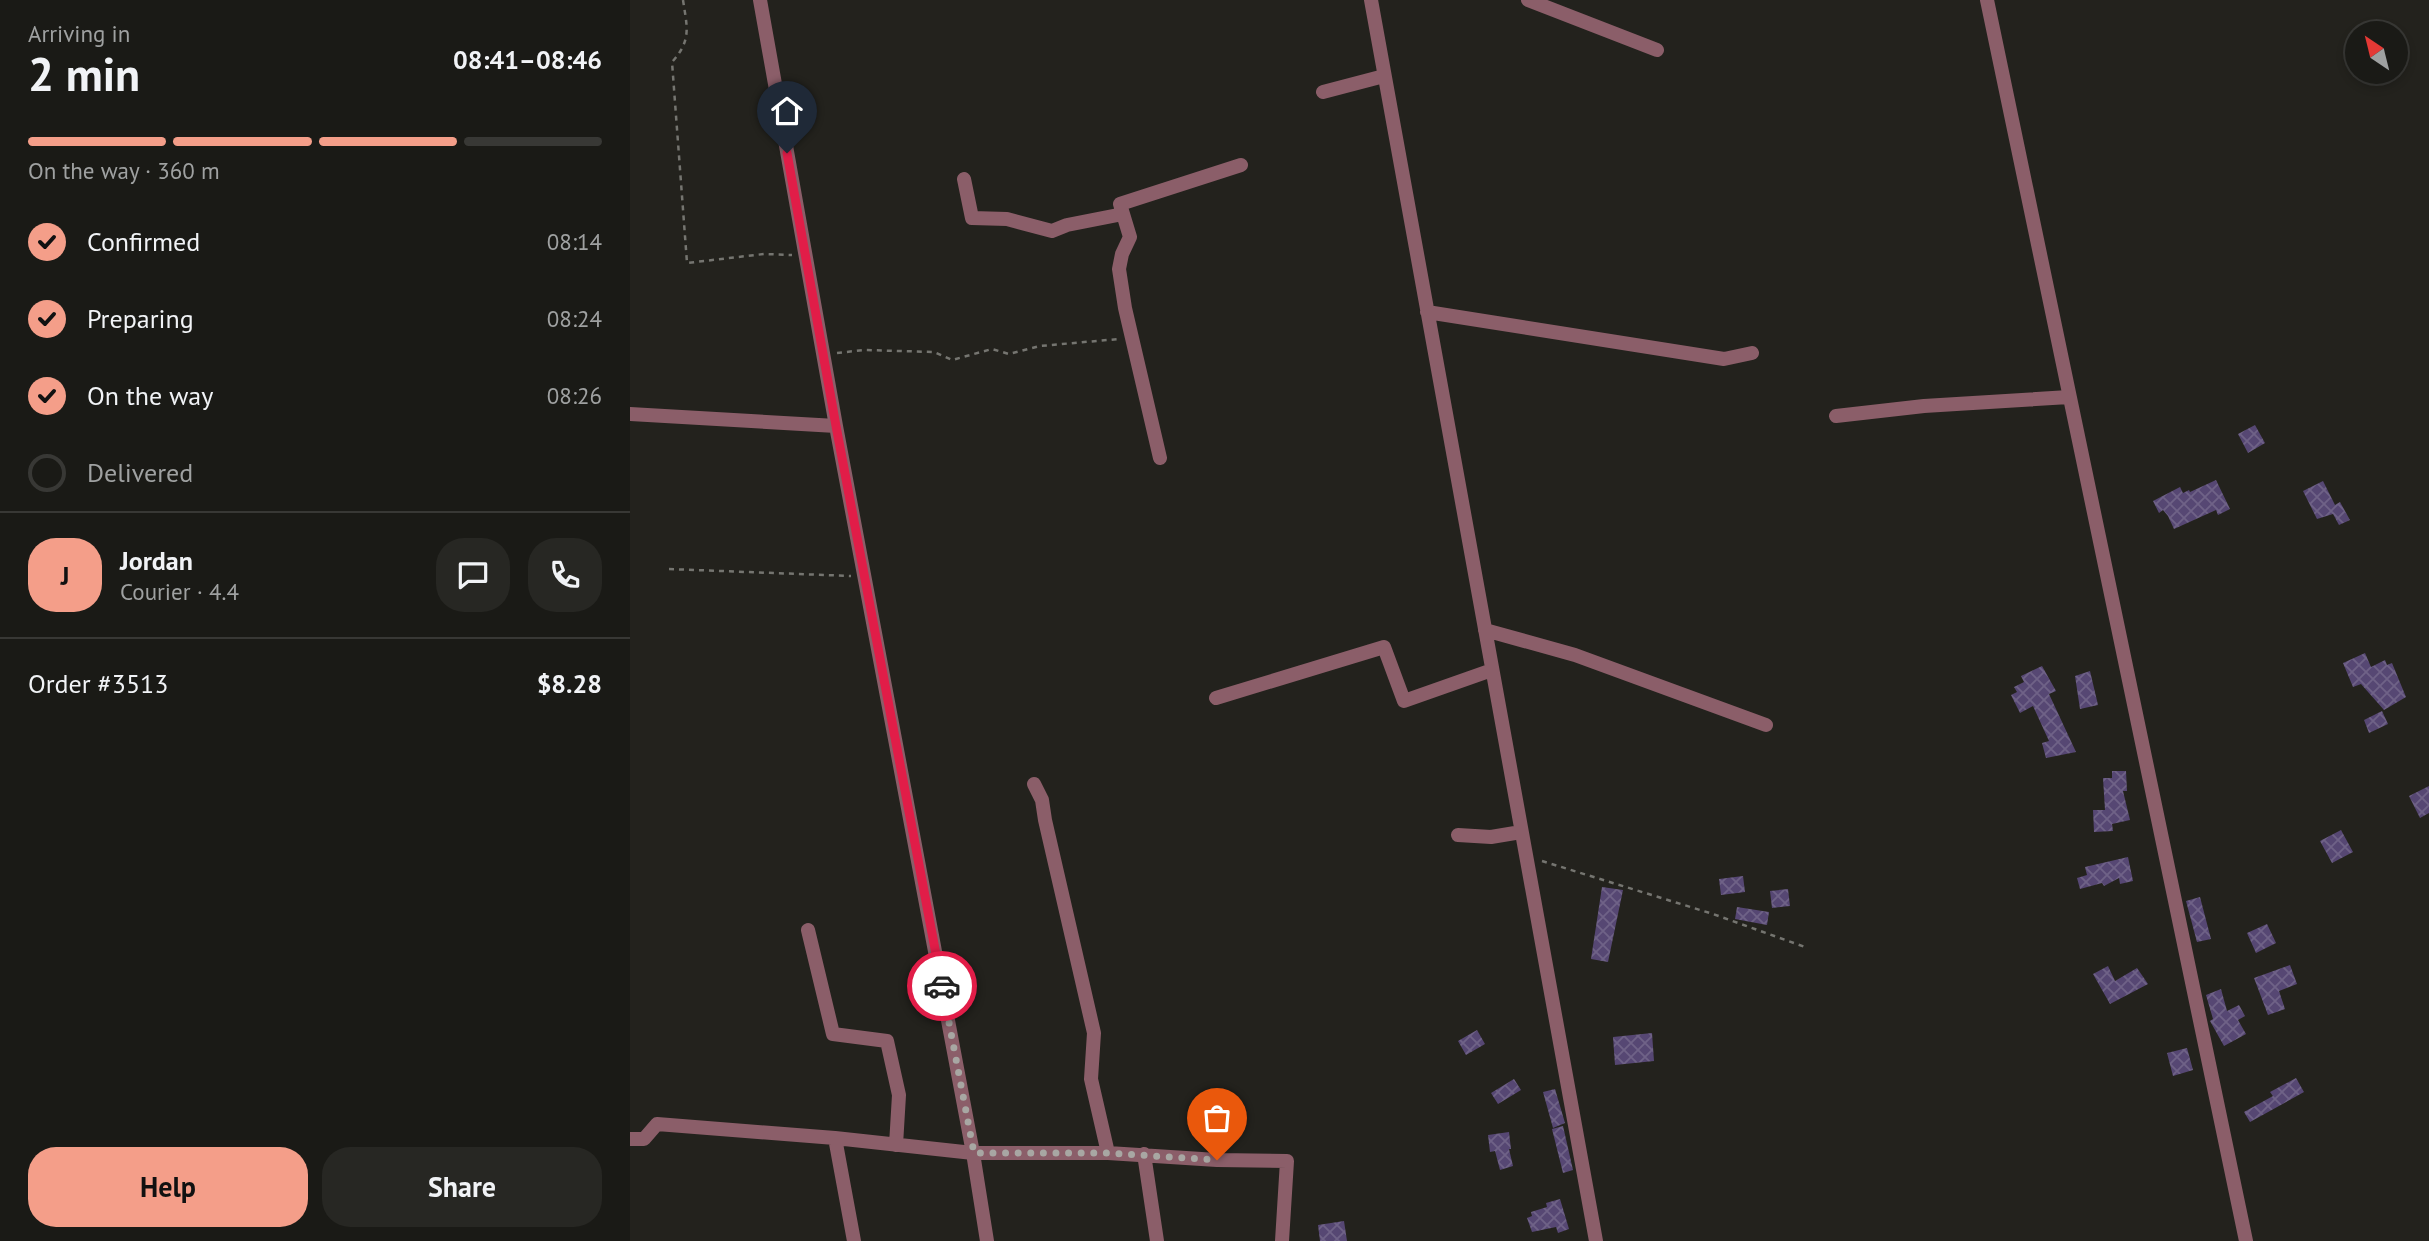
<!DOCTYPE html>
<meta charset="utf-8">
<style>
body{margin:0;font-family:"PT Sans",sans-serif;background:#272723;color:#f1f3f6;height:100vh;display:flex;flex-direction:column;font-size:26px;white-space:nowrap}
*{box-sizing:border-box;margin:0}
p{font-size:23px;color:#9fa1a1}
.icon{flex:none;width:38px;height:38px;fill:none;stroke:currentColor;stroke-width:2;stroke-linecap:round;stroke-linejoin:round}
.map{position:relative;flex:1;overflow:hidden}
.details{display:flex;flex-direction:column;background:#1a1a16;width:630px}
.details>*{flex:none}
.needle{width:46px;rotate:325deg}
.tools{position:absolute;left:1715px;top:21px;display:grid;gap:14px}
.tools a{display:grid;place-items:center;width:63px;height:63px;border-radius:50%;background:#1a1a16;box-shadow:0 4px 10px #0003,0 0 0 2px #383835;font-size:35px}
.pin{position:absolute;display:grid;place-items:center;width:60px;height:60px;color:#fff;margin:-72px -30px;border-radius:50% 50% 50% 0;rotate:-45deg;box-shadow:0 0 7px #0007}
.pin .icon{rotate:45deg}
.courier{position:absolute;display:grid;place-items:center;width:70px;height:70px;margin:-35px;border:5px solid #e11d48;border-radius:50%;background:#fff;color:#222;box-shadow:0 2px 9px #0007}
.head em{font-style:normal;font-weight:800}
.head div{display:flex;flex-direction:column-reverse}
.head{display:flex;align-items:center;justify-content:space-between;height:119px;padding:0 28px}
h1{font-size:46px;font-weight:800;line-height:52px}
.bar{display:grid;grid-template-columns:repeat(4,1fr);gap:10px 7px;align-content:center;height:84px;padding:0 28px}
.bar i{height:9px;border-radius:5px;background:#383835}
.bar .current{background:#f49e89}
.bar p{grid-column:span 4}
.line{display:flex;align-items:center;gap:18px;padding:0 28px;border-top:2px solid #383835}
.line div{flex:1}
.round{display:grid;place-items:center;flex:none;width:74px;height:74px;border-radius:28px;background:#272723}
ol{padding:0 28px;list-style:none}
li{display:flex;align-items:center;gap:21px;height:77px}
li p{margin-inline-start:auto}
li .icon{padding:7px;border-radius:50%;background:#f49e89;color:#111;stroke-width:4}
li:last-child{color:#9fa1a1}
li i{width:38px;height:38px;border:4px solid #383835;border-radius:50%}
.button{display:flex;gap:14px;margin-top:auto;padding:14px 28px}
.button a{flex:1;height:80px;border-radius:28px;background:#f49e89;color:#111;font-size:28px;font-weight:800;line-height:80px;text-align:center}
.button a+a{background:#272723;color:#f1f3f6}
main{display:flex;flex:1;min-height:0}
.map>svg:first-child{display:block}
.building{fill:url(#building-cross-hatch)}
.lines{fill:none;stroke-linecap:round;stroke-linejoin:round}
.path{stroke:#757570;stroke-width:2.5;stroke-dasharray:5 5;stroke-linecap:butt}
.street{stroke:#8b5e69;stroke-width:14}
.done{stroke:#a8a7a3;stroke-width:7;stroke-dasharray:0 12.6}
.route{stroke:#e11d48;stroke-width:9}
</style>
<main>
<section class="details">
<div class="head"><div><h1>2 min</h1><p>Arriving in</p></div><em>08:41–08:46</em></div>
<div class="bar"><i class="current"></i><i class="current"></i><i class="current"></i><i></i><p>On the way · 360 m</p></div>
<ol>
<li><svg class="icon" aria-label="check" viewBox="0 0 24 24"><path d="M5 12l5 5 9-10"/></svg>Confirmed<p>08:14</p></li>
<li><svg class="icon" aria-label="check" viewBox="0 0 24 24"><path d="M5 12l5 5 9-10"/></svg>Preparing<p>08:24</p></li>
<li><svg class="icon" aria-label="check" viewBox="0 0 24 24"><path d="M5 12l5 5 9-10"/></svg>On the way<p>08:26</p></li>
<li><i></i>Delivered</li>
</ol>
<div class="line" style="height:126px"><b class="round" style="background:#f49e89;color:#111">J</b><div><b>Jordan</b><p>Courier · 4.4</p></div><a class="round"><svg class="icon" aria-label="chat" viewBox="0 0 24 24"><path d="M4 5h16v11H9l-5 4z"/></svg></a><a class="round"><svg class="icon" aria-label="phone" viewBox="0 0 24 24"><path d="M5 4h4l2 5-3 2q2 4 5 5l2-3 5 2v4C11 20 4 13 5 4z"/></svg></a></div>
<div class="line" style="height:91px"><div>Order #3513</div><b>$8.28</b></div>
<div class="button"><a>Help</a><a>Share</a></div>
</section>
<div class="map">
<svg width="1799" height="1241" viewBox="0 0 1799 1241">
<defs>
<pattern id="building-cross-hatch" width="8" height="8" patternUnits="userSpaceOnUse" patternTransform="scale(1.75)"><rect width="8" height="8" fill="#564773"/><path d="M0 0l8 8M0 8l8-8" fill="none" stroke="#6f6287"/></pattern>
</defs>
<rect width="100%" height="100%" fill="#23221d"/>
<path class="building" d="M1625,425L1635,443L1618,453L1608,434Z
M1586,480L1600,509L1588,515L1586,510L1544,529L1538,516L1533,510L1529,513L1523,501L1550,487L1553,493L1559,490L1560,492Z
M1693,481L1705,505L1710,502L1720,520L1709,525L1703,514L1687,519L1673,491Z
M1735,653L1741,667L1755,660L1757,665L1762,663L1776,697L1754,710L1731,684L1723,687L1713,663Z
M1412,666L1426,691L1419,694L1446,752L1416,758L1412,743L1419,741L1403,706L1390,713L1381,695L1387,692L1384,687L1394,682L1391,676Z
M1460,671L1468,705L1450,709L1445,676Z
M1752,711L1758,724L1739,733L1734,720Z
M1482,771H1496L1497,791H1493L1500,820L1482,824L1483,831L1464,832L1463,810H1475L1473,778H1482Z
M1799,786V813L1790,818L1779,796Z
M1711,830L1723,852L1702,863L1690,841Z
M1498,857L1503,881L1490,884L1489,878L1474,886L1472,883L1450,889L1447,878L1457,875L1455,867Z
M1113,876L1115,892L1091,895L1089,879Z
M972,887L993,890L978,962L961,959Z
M1158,889L1160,906L1142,908L1140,891Z
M1570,897L1581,939L1567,942L1556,901Z
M1107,907L1139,912L1137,925L1105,919Z
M1637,924L1646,943L1626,953L1617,933Z
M1660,965L1667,984L1649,991L1655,1009L1638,1015L1624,978Z
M1478,966L1485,981L1507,968L1518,984L1480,1004L1463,974Z
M1591,989L1597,1011L1609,1005L1615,1016L1608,1020L1616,1034L1594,1046L1580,1021L1583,1019L1576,995Z
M847,1030L855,1044L836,1055L828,1041Z
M1022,1033L1024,1061L985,1065L983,1037Z
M1557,1048L1563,1070L1543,1076L1537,1053Z
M1666,1078L1674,1092L1620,1122L1614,1112L1643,1096L1640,1092Z
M884,1079L891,1090L868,1104L861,1093Z
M925,1089L935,1123L923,1128L913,1092Z
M933,1126L943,1170L933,1173L922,1129Z
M879,1132L881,1149H879L883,1166L870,1170L865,1151L860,1152L858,1135Z
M930,1199L939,1229L928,1233L926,1227L902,1232L897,1218L902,1216L901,1212L917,1207L916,1203Z
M714,1221L717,1241H690L688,1225Z"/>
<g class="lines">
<path class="path" d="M53,0C57,27 62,40 42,62L57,263L134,254L162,255
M207,353L234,350L304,352L322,360L362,349L379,354L410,346L489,339
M39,569L221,576
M912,861L1083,914L1175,947"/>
<path class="street" d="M130,0L206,426L343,1153L357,1241
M741,0L966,1241
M898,0L1027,50
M1357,0L1616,1241
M693,92L754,76
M334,179L342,218L377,219L422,231L437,225L493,214
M797,312L1094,359L1122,353
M0,414L206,426
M1206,416L1294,406L1439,397
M530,458L495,308L489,269L492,254L500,237L490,204L611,165
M855,630L945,655L1136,725
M586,698L754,647L774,701L862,670
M404,784L412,800L415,820L464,1033L461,1079L478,1153
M828,835L861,837L891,832
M178,930L203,1034L257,1041L269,1095L266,1145
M205,1138L224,1241
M0,1139H14L27,1124L205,1138L343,1153H478L587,1160L657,1161L652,1241
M514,1154L527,1241"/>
</g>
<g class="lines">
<path class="done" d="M312,986L344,1153H478L587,1160"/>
<path class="route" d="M157,153L206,426L312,986"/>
</g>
</svg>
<div class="tools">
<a><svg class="needle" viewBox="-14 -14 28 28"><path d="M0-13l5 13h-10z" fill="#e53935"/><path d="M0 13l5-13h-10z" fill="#9fa1a1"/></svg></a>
</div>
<div class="pin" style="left:587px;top:1160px;background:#ea580c"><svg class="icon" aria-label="bag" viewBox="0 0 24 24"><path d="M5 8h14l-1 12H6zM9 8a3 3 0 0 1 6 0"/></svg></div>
<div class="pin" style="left:157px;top:153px;background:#1f2937"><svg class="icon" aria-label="home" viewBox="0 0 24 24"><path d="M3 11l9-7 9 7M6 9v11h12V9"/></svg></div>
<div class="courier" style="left:312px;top:986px"><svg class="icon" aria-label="car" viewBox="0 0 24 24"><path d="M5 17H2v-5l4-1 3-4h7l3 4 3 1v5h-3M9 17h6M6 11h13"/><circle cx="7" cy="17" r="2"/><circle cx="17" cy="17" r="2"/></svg></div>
</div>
</main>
